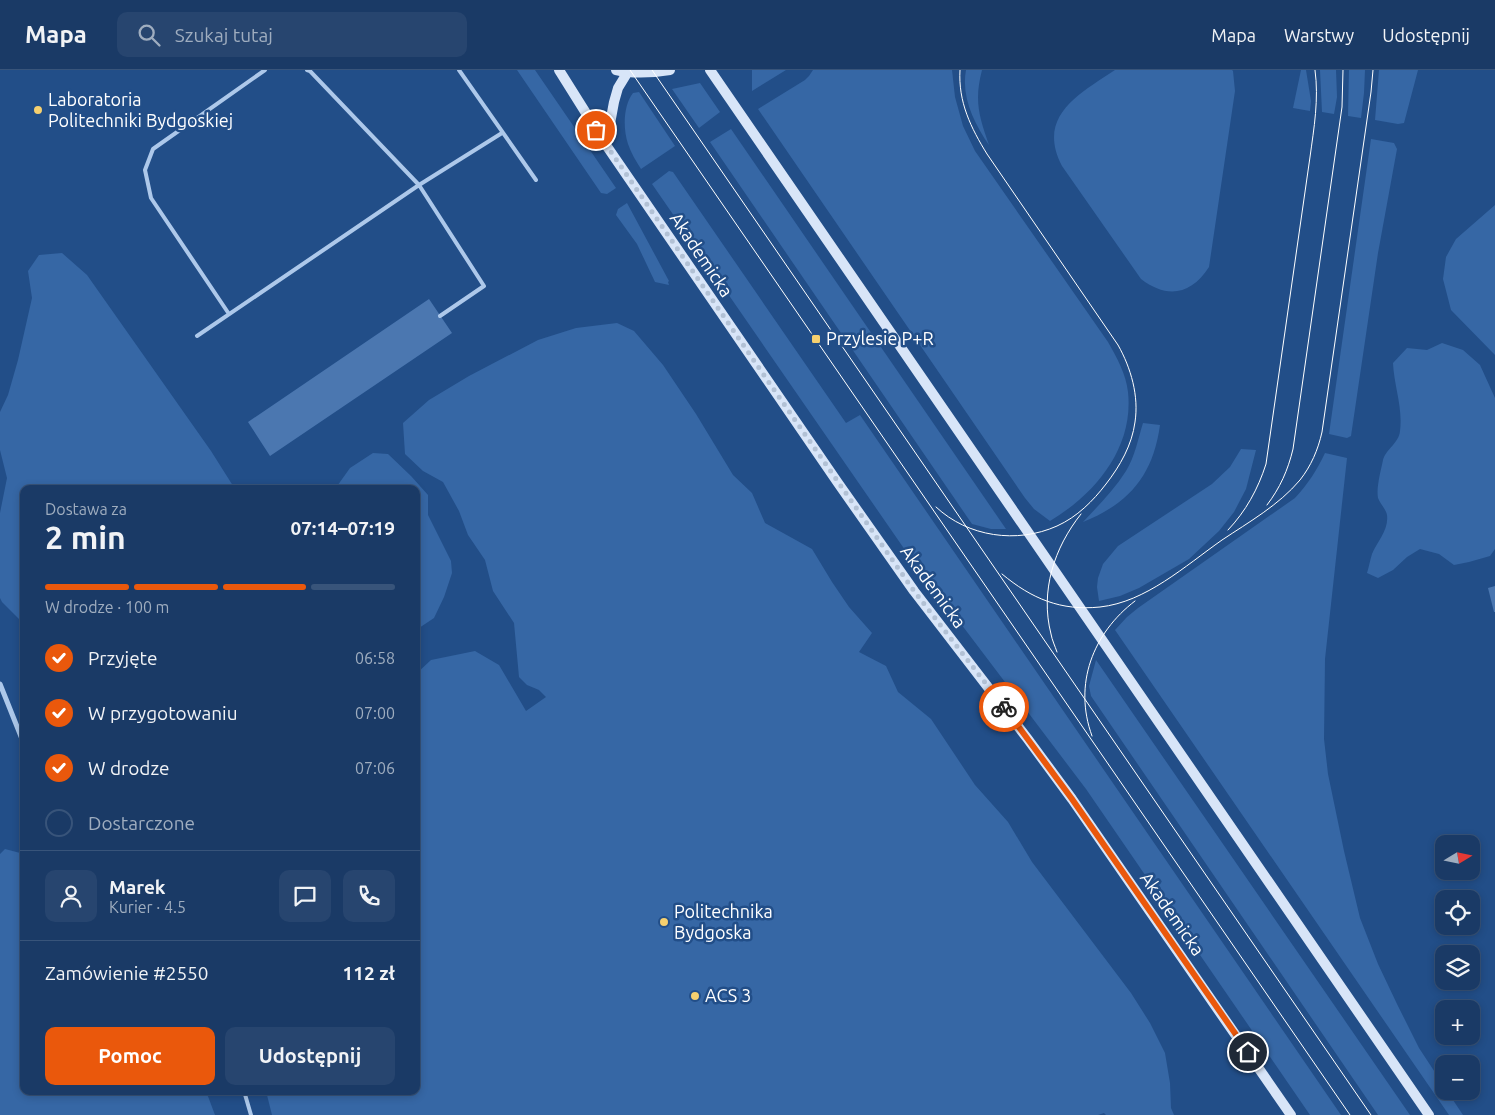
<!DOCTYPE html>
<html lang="pl">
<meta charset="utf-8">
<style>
body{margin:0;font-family:Ubuntu,sans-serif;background:#27456f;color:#f1f3f6;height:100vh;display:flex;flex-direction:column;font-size:19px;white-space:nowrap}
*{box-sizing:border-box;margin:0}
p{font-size:16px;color:#9fadbf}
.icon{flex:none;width:28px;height:28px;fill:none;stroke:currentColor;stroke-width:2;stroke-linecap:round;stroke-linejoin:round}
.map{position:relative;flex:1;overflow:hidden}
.details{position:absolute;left:20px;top:415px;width:400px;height:610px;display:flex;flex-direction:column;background:#1a3a66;border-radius:10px;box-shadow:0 2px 8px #0003,0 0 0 1px #38547a}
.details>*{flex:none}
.needle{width:32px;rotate:80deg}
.buttons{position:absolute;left:1435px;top:765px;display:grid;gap:10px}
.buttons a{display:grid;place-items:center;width:45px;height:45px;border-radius:10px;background:#1a3a66;box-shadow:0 2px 8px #0003,0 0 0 1px #38547a;font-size:25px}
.pin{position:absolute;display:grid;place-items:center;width:42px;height:42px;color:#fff;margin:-21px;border:2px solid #fff;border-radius:50%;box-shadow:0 1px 5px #0007}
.courier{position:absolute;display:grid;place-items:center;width:50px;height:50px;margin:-25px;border:4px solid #ea580c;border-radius:50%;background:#fff;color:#222;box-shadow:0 1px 6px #0007}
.summary em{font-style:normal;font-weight:700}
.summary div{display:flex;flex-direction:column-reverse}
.summary{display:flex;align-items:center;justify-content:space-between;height:85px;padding:0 25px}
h1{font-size:32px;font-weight:700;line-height:38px}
.bar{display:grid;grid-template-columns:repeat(4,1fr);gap:8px 5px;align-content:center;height:60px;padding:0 25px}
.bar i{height:6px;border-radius:4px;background:#38547a}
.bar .on{background:#ea580c}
.bar p{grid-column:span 4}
.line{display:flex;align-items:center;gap:12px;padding:0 25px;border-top:1px solid #38547a}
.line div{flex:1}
.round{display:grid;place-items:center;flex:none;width:52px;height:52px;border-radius:10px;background:#27456f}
ol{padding:0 25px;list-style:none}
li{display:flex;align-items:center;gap:15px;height:55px}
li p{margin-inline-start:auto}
li .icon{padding:5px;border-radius:50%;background:#ea580c;color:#fff;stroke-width:4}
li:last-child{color:#9fadbf}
li i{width:28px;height:28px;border:2px solid #38547a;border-radius:50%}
.cta{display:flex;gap:10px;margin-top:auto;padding:10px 25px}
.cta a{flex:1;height:58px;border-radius:10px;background:#ea580c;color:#fff;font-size:20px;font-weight:700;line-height:58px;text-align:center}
.cta a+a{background:#27456f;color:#f1f3f6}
header{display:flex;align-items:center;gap:30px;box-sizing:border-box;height:70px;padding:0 25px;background:#1a3a66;border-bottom:1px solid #38547a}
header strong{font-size:24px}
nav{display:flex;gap:28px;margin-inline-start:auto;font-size:18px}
.search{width:350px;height:45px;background:#27456f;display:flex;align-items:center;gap:12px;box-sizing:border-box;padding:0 18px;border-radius:10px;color:#9fadbf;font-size:19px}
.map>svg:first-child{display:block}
.green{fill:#3667a5}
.building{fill:#4b77b0}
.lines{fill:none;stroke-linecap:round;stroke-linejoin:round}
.lane{stroke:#adc8ea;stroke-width:4}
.street{stroke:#adc8ea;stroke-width:5}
.secondary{stroke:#d8e5f8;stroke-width:10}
.tram{stroke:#fff;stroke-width:1}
.done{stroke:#b2c1d5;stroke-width:5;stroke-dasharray:0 9}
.route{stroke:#ea580c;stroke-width:6}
.poi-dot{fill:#f6d06f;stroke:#224e88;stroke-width:2}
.labels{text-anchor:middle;stroke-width:5;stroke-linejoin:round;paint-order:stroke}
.poi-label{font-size:18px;fill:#fff;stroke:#224e88;text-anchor:start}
.street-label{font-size:18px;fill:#fff;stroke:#224e88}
</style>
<header>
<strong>Mapa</strong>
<div class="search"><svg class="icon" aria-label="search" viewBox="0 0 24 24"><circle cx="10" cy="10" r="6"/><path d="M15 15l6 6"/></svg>Szukaj tutaj</div>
<nav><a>Mapa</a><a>Warstwy</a><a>Udostępnij</a></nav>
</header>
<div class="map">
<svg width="1495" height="1045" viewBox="0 0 1495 1045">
<rect width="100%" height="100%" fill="#224e88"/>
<path class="green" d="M517,0H535L616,118L607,124L601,123Z
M752,0H786L752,21Z
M813,0H952L955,27L963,56L975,81L1108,272C1117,288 1126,304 1128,322C1134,378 1095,424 1050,451L1034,439L1025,428L758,39L805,10L809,6Z
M966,0H982C974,31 979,46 989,75C974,53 961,27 966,0Z
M1115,0H1232L1233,1L1235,21L1209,197C1191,225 1167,229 1141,209L1062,96C1036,46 1079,24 1115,0Z
M1301,0H1306L1311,31L1310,41L1293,38Z
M1320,0H1336L1337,27L1334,44L1322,42Z
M1349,0H1365L1364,23L1361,48L1348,46Z
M1379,0H1418L1404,53L1398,54L1375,50Z
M700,13L720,42L699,58L672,19Z
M639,22L675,76L641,99C636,91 631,83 628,74C623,59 623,36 633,23Z
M731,59L1006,459H991L972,454L710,72Z
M1371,69L1394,73L1397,79L1378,183L1351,366L1347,368L1329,364Z
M669,101L673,102L846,353L860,345L1341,1045H1310L1086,719L905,480L652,114Z
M627,133L669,211L668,212L669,215L655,212L637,174L616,145L618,139Z
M1495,135V285L1451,240L1443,209L1446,187L1456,169Z
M62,183L87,205L211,381L235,419H24V554L2,532L0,528V443L7,408L0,380V342L8,325L18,290L32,228L28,201L39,185Z
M617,253L634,261L663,295L696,344L733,405L752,423L765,453L812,479L832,512L849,537L872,563L859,582L886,596L898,622L931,649L975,715L1008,752L1032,792L1131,923L1150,953L1165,983L1170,1013L1171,1038L1174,1045H1106L1104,1043L1098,1045H272L266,1021H416V604L431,590L475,581L499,595L526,641L546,627L539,620L527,615L519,607L514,553L493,521L485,490L468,465L459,441L443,412L423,401L405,384L403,353L429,330L469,306L538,270L576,258Z
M1442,273L1463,280L1480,295L1495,328V479L1490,486L1469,492L1454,495L1439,484L1420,479L1407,487L1393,500L1378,508L1367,503C1369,497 1370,490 1372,484C1377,472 1389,460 1387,445C1386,439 1380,434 1378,428C1376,418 1381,400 1383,390C1386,379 1399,373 1400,361C1403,337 1394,316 1393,293L1407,278L1427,280Z
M1143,353L1160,355C1153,405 1130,433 1083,452C1098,436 1114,420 1126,401C1135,386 1138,369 1143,353Z
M1241,379L1256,380L1246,419L1234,442L1219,461L1189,489L1139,518L1120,526L1099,531L1097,517L1098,508L1103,494L1118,476L1212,414L1230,397Z
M373,383L388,384L411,406L428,425V445L451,491L452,503L444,527L434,548L416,560V419H335L350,398Z
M1325,383L1347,388L1325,589L1324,669L1328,704L1344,781L1360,848L1378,894L1397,934L1419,978L1444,1016V1021H1447L1463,1045H1449L1115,560L1127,547L1138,538L1295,428C1308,414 1317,400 1325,383Z
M1096,590L1410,1045H1378L1091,626L1089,616Z
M5,779L24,784V1021H206L215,1045H0V784Z"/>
<path class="building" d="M429,229L452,263L270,386L248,352Z
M1495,516V542H1494L1488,518Z"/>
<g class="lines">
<path class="lane" d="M307,0L310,1L419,115L484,216L440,246
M459,0L536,110
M229,244L151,128L145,100L153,79L265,0
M197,266L419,115L502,63
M244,1021L251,1045"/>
<path class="street" d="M0,614L24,674"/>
<path class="secondary" d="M559,0L606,75L838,413L914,521L1027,668L1072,729L1291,1045
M616,0C634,4 651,3 670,0
M710,0L1429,1045
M606,75L614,32L618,18L629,0"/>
<path class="tram" d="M630,0L1350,1045
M652,0L1371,1045
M1267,435C1280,418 1288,400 1293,379L1342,37L1343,0
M936,437C968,467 1017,474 1057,456C1077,447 1093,431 1106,414C1120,396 1132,375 1135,352C1139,326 1131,298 1118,275L987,84C971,58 958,32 960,0
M1228,460C1246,441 1258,419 1266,394L1310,87C1314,58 1319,29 1315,0
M1002,504C1032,529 1061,541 1100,537C1146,532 1185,496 1222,470C1249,452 1279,435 1300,410C1311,396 1318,380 1322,362L1371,22L1373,0
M1057,582C1055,576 1052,570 1051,564C1040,521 1054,478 1081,444
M1092,666C1073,614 1093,563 1135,531"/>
</g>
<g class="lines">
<path class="done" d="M596,60L770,314L914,521L1004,637"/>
<path class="route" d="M1004,637L1072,729L1248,982"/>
</g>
<g class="poi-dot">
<circle cx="38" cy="40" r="5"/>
<rect x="811" y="264" width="10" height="10" rx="2.5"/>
<circle cx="664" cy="852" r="5"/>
<circle cx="695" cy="926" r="5"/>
</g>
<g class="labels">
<g class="poi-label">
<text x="48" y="36">Laboratoria<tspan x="48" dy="21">Politechniki Bydgoskiej</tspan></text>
<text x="826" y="275">Przylesie P+R</text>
<text x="674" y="848">Politechnika<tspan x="674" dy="21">Bydgoska</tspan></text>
<text x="705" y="932">ACS 3</text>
</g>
<g class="street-label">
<text transform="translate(701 185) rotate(56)" y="6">Akademicka</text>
<text transform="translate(933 517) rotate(54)" y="6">Akademicka</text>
<text transform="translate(1172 844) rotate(55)" y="6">Akademicka</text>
</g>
</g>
</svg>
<div class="buttons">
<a><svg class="needle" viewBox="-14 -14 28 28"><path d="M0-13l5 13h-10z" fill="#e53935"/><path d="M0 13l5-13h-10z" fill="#9fadbf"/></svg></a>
<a><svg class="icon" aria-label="locate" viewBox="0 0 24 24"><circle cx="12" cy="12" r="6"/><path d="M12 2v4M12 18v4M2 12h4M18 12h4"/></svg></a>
<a><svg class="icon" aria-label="layers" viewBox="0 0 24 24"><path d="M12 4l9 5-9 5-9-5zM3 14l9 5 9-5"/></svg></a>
<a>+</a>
<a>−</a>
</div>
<div class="pin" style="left:596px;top:60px;background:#ea580c"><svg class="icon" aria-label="bag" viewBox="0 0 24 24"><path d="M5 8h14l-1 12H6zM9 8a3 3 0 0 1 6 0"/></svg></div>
<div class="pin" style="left:1248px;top:982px;background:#1f2937"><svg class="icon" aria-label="home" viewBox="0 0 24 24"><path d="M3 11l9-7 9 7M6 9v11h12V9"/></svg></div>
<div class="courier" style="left:1004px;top:637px"><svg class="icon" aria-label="bike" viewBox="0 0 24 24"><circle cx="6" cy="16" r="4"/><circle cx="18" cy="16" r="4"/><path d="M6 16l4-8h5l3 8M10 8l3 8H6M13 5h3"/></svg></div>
<section class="details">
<div class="summary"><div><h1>2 min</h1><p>Dostawa za</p></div><em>07:14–07:19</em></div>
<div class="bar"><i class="on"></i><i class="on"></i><i class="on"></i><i></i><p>W drodze · 100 m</p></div>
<ol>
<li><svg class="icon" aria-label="check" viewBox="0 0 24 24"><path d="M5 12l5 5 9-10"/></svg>Przyjęte<p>06:58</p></li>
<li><svg class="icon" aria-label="check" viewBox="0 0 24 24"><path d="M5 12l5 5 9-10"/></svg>W przygotowaniu<p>07:00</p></li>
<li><svg class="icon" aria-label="check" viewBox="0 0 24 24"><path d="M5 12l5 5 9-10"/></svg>W drodze<p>07:06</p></li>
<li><i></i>Dostarczone</li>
</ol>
<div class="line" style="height:90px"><a class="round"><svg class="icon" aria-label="person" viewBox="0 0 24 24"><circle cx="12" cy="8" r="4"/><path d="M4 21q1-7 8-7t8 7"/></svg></a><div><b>Marek</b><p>Kurier · 4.5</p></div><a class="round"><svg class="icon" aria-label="chat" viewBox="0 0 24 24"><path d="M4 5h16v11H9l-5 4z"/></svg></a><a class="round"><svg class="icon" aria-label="phone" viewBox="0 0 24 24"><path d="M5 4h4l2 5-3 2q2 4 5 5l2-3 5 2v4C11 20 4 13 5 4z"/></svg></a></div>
<div class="line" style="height:65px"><div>Zamówienie #2550</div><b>112 zł</b></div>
<div class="cta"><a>Pomoc</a><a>Udostępnij</a></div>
</section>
</div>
